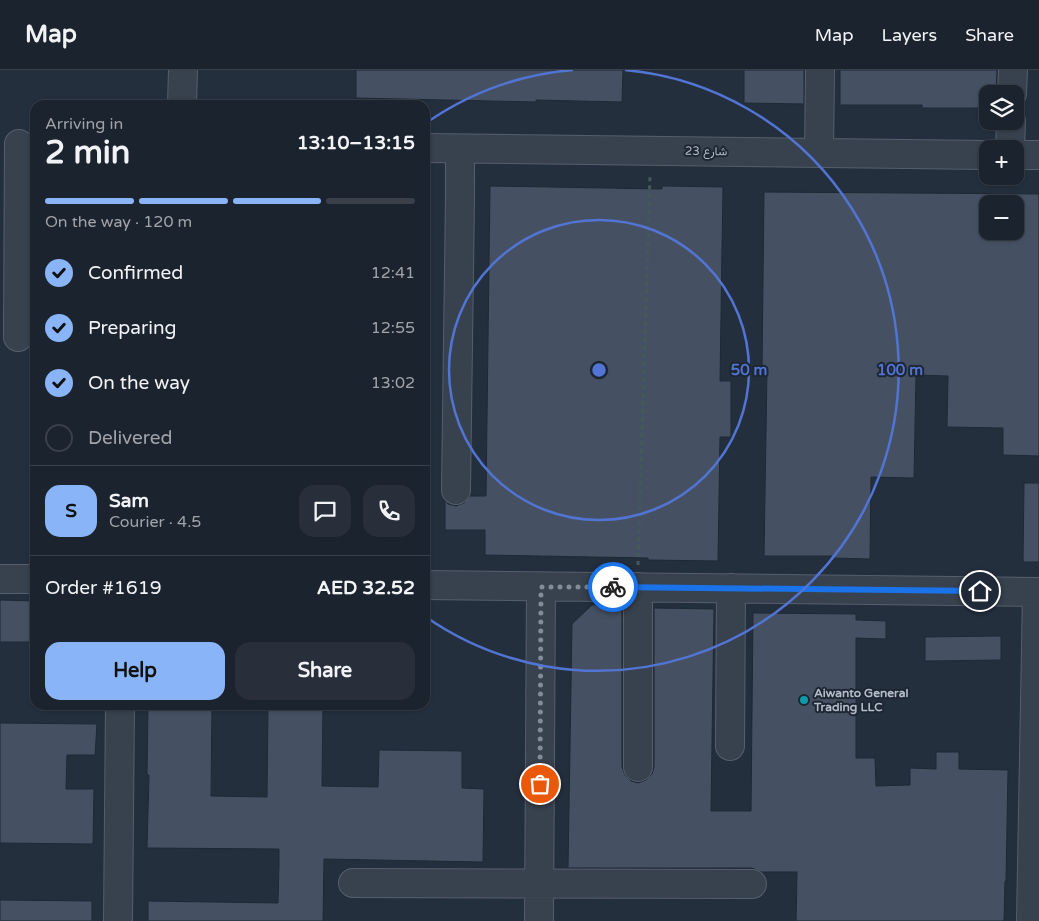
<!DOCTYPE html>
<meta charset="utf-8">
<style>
body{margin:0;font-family:"Varela Round",Vazirmatn,sans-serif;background:#282f3a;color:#f1f3f6;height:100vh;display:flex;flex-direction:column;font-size:19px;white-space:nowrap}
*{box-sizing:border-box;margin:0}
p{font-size:16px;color:#a0a4aa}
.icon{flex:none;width:28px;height:28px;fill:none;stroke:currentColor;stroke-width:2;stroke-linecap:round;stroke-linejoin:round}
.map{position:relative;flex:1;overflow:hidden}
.sheet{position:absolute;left:30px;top:30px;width:400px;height:610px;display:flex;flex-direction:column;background:#1b232e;border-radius:15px;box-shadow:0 1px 4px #0004,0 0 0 1px #39404a}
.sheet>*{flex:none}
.buttons{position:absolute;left:979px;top:15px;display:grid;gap:10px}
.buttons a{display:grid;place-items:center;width:45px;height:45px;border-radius:10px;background:#1b232e;box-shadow:0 1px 4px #0004,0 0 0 1px #39404a;font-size:25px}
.pin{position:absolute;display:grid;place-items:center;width:42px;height:42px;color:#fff;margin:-21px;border:2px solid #fff;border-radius:50%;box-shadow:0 1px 5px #0007}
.courier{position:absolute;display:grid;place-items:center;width:50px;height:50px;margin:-25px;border:4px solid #1a73e8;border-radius:50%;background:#fff;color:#222;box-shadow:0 1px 6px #0007}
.headline em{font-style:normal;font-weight:700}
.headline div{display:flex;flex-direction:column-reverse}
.headline{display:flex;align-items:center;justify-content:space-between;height:85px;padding:0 15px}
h1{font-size:32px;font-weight:700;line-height:38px}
.bar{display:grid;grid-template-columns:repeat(4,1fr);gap:8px 5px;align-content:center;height:60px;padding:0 15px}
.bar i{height:6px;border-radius:4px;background:#39404a}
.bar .active{background:#8ab4f8}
.bar p{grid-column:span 4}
.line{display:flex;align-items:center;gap:12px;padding:0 15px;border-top:1px solid #39404a}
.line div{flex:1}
.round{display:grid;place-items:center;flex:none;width:52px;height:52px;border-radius:15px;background:#282f3a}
ol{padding:0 15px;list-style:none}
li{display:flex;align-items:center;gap:15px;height:55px}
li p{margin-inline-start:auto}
li .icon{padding:5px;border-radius:50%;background:#8ab4f8;color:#111;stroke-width:4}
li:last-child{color:#a0a4aa}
li i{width:28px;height:28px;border:2px solid #39404a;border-radius:50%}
.action{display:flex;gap:10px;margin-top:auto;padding:10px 15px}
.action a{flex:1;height:58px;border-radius:15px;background:#8ab4f8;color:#111;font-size:20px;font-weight:700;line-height:58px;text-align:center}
.action a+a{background:#282f3a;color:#f1f3f6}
header{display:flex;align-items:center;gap:30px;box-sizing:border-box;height:70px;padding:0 25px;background:#1b232e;border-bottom:1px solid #39404a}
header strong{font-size:24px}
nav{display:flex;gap:28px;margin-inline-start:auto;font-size:18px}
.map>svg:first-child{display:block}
.building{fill:#455162;stroke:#1f2835;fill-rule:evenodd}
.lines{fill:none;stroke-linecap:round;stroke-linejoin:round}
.minor-casing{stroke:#565f6c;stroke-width:30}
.path{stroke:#44595c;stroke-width:3;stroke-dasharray:4 4;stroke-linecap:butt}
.minor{stroke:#38414e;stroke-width:28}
.done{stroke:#828b98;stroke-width:5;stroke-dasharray:0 9}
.route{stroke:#1a73e8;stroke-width:6}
.ring{fill:none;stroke:#5274d3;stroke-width:2.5}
.culture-dot{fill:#0f9aa8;stroke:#1d2633;stroke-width:2}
.labels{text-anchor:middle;stroke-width:4;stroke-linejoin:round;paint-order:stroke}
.street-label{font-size:12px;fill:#b4bcc9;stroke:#1d2633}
.poi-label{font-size:12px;font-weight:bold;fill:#b4bcc9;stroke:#1d2633;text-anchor:start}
.centre{fill:#5274d3;stroke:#1d2633;stroke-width:2.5}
.ring-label{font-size:15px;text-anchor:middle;font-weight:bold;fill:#5274d3;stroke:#1d2633;stroke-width:4;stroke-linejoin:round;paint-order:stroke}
</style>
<header>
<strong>Map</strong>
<nav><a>Map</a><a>Layers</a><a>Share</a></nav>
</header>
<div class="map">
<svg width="1039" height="851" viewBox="0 0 1039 851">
<rect width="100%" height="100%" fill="#242f3e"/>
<path class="building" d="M356,0H623L622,32L536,30V32L356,28Z
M744,0H804V34L744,33Z
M840,0H997L996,24H988V38H922V35H840Z
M490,116L662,119V116L723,117L720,311H731V367H720L718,491L648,490V488L485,485V460H445V430L448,434L456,436L464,433L470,426H486Z
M764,122L1039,124V386L1003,385V358L947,357L948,306L916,305L914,408L871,407L870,489L832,488V486H764L767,299H762ZM988,134H1015V161H988Z
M1024,413H1039V492H1023Z
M0,530L35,531V572H0Z
M592,535H622V697L625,705L631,711L638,713L646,710L652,704L654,697V538L714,539L711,741H751L753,543L856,544V550L886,551V569L856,568V688H875L876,716L910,715V698L936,699V682H959V699L1008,700L1006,811H1005L1004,851H796L797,802H761L752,798H568L572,554Z
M1001,566V590L925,591V567Z
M148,635H212L211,726L267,727L268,635H323L322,716L378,717L379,680L462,681V718L484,719L483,792L324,789L323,851H148V831L278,833L279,795V779L147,778L149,705H147Z
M0,653L97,654L95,685H67L66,719H94L93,774L0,773Z
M0,830L92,831V851H0Z"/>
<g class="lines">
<defs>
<path id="minor" d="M1012,24L1013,0
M182,35L183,0
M425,78L988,85
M1010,79L1011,51
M819,83L820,0
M1015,85H1039
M18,267L19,74
M456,420L460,126V79
M0,509H35
M425,515L1039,522
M638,517V697
M730,676L731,518
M353,813L752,814
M118,851L120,635
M539,851L541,517
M1031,851L1037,522"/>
</defs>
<use href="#minor" class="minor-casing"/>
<path class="path" d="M638,495L650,104"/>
<use href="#minor" class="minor"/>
</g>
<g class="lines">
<path class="done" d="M540,714L541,517H613"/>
<path class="route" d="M613,517L980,521"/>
</g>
<g class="ring">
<circle cx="599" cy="300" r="150"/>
<path d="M426 53A301 301 0 0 1 573 0M625 0A301 301 0 1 1 426 547"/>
</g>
<circle class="culture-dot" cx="804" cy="630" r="5"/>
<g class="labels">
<g class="street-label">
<text transform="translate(706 81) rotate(1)" y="4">شارع 23</text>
</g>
<g class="poi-label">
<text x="814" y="627">Aiwanto General<tspan x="814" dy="14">Trading LLC</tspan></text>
</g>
</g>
<circle cx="599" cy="300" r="8" class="centre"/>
<g class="ring-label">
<text x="749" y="305">50 m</text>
<text x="900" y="305">100 m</text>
</g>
</svg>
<div class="buttons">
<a><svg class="icon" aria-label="layers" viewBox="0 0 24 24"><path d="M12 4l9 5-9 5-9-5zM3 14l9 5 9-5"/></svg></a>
<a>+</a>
<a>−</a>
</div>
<div class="pin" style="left:540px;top:714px;background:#ea580c"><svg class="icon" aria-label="bag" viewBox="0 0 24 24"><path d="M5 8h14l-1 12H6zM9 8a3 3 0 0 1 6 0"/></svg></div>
<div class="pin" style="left:980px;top:521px;background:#1f2937"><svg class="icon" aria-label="home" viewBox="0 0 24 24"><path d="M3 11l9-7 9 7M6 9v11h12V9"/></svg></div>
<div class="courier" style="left:613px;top:517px"><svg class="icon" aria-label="bike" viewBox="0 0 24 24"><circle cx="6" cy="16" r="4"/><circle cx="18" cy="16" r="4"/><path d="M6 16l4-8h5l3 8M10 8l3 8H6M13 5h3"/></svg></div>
<section class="sheet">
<div class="headline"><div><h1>2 min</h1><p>Arriving in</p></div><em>13:10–13:15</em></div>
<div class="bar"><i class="active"></i><i class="active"></i><i class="active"></i><i></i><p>On the way · 120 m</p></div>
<ol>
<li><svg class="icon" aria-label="check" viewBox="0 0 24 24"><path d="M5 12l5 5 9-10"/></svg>Confirmed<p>12:41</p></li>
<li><svg class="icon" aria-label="check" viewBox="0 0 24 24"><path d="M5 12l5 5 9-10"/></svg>Preparing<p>12:55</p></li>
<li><svg class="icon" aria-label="check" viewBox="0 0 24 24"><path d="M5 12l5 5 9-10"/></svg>On the way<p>13:02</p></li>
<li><i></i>Delivered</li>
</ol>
<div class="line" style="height:90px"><b class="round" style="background:#8ab4f8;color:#111">S</b><div><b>Sam</b><p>Courier · 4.5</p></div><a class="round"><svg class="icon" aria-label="chat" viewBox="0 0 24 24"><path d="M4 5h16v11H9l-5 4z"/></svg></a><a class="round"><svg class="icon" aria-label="phone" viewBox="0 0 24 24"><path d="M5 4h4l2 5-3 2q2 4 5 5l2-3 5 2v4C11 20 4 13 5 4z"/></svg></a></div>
<div class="line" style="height:65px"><div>Order #1619</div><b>AED 32.52</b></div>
<div class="action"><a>Help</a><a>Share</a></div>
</section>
</div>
